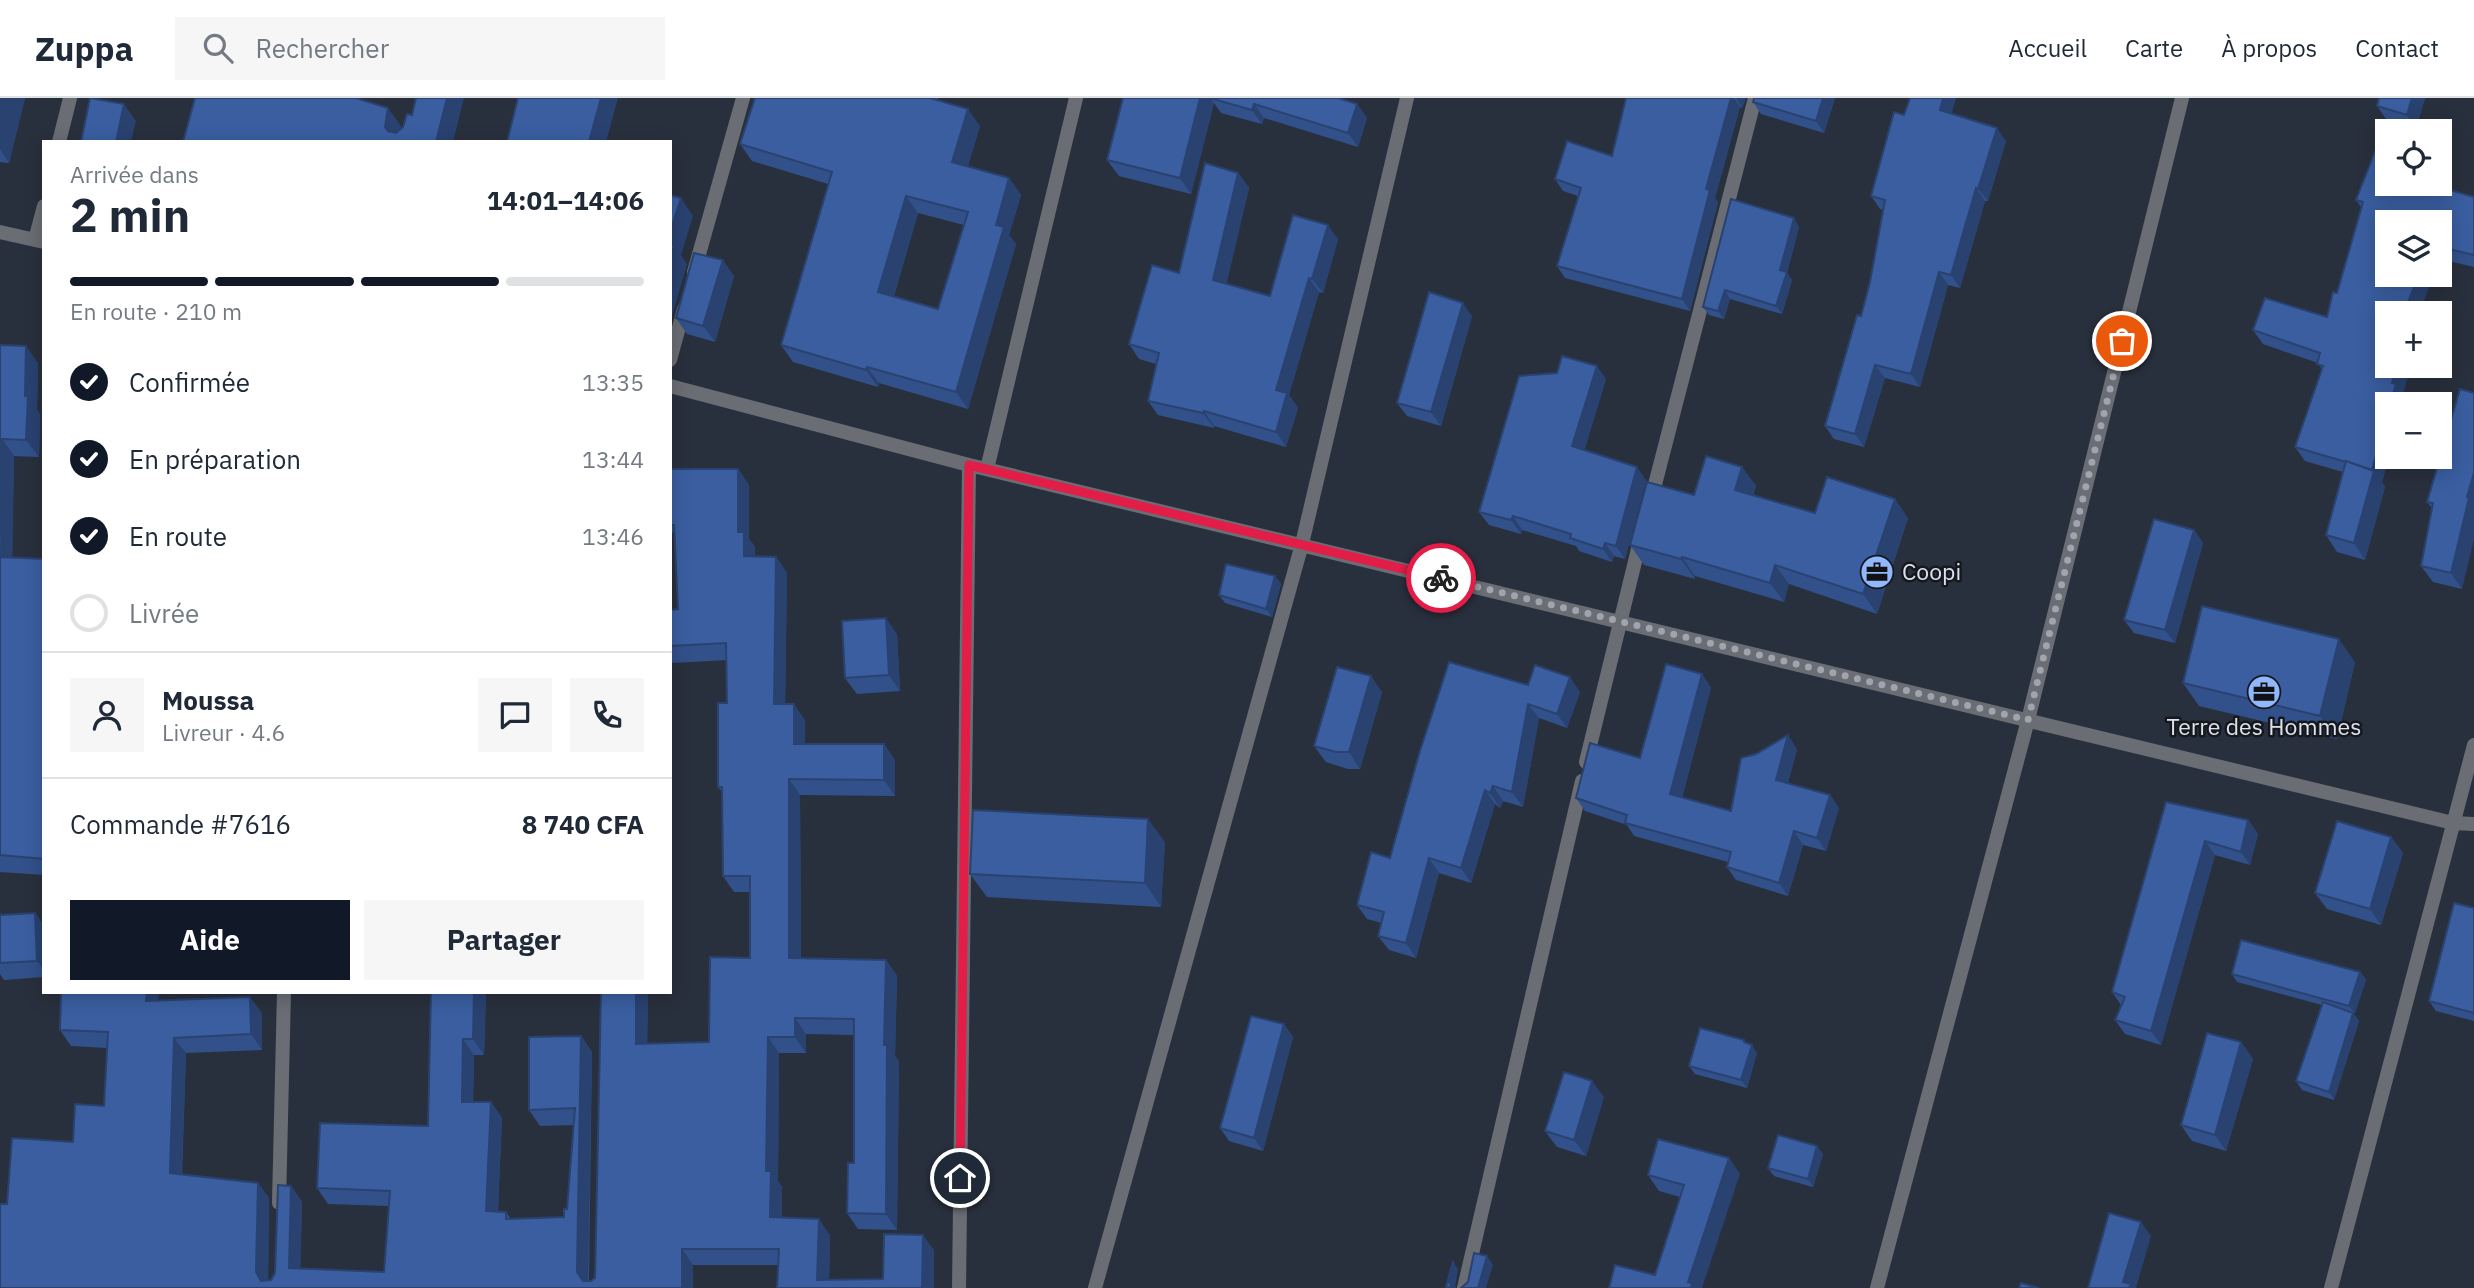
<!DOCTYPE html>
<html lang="fr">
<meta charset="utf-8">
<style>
body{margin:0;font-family:"IBM Plex Sans",sans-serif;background:#f6f6f7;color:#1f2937;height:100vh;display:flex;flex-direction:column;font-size:26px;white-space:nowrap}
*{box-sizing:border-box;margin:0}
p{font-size:23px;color:#747a83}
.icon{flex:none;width:38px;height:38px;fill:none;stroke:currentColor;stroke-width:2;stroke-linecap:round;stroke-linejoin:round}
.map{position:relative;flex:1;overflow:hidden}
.details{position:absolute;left:42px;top:42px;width:630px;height:854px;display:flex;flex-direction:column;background:#fff;border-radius:0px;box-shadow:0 4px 18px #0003}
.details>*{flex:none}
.buttons{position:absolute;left:2375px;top:21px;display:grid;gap:14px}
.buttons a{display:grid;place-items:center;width:77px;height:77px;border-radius:0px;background:#fff;box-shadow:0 4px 18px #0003;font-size:35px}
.pin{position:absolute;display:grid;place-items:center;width:60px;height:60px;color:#fff;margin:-30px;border:4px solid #fff;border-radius:50%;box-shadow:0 2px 7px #0007}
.courier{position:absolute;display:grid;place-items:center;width:70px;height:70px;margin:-35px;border:5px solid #e11d48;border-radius:50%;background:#fff;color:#222;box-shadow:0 2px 9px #0007}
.overview em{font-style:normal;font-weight:700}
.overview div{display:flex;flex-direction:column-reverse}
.overview{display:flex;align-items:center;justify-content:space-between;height:119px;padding:0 28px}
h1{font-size:46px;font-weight:700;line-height:52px}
.bar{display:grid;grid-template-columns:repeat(4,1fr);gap:10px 7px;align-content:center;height:84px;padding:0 28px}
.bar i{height:9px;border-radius:5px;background:#e0e1e3}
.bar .active{background:#111827}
.bar p{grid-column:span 4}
.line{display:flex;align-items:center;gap:18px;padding:0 28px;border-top:2px solid #e0e1e3}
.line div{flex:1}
.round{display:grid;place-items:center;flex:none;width:74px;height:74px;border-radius:0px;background:#f6f6f7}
ol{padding:0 28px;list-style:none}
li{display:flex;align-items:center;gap:21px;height:77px}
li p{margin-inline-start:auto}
li .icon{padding:7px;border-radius:50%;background:#111827;color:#fff;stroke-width:4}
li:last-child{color:#747a83}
li i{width:38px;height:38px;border:4px solid #e0e1e3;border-radius:50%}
.action{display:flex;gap:14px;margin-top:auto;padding:14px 28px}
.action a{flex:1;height:80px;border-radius:0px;background:#111827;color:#fff;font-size:28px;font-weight:700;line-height:80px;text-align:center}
.action a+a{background:#f6f6f7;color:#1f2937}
header{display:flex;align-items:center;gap:42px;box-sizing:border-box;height:98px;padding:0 35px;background:#fff;border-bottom:2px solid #e0e1e3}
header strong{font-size:33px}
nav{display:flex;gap:38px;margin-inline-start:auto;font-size:24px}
.search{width:490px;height:63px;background:#f6f6f7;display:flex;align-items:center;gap:18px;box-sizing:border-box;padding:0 24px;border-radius:0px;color:#747a83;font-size:26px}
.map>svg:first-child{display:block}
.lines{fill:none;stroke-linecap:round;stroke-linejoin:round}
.minor{stroke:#6a6e74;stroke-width:14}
.tertiary{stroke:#6a6e74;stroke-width:14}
.wall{fill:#32518a;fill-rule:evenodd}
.shaded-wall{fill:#294270}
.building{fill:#3a5ea0;stroke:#294270;stroke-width:2;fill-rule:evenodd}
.done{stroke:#9fa4ae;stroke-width:7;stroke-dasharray:0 12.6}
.route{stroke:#e11d48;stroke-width:9}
.labels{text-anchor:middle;stroke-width:5;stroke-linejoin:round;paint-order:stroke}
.poi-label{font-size:23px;fill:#dee3eb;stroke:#15181e;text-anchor:start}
</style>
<header>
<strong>Zuppa</strong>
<div class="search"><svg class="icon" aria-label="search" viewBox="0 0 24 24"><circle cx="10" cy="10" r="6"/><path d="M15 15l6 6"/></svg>Rechercher</div>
<nav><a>Accueil</a><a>Carte</a><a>À propos</a><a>Contact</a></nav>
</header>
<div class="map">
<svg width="2474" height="1190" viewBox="0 0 2474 1190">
<rect width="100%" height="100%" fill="#29303d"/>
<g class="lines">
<path class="minor" d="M59,44L70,0
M0,134L44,144
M35,142L44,108
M694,174L743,0
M670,262L684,211
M670,288L969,367L2453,725L2474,726
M987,371L1076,0
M1651,402L1755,0
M1586,664L1641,439
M279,1105L284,894
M959,1190L969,367
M1095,1190L1302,446L1407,0
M1464,1190L1582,683
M2331,1190L2474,647"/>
<path class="tertiary" d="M1877,1190L2028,622L2182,0"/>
</g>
<path class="wall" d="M0,0H25L9,65L0,64Z
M755,0H938L937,2L980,28L968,68L1009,80L1021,97L1009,137L1016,146L968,311L879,285L878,289L793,264L781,247L828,86L752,63L740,46ZM918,115L964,127L938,211L894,198Z
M1123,0H1338L1357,6L1367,20L1358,49L1264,20L1262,26L1221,15L1214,5L1191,96L1119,78L1107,62Z
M1626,0H1746L1742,10L1740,9L1715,100L1718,104L1690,213L1565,180L1557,168L1578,98L1563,93L1555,81L1612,58Z
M1835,0L1824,35L1761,16L1753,4Z
M1910,0H1956L1951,16L2006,43L1988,103H1985L1960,190L1948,187L1920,289L1885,280L1864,349L1834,341L1825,328L1861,218L1870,184L1884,112L1880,111L1871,98L1904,17Z
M2379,0H2425L2416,30L2386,21L2377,8Z
M2443,43L2452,57L2442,90L2474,99V169L2440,161V124L2387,215L2403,296L2406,300L2387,359H2389L2382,384L2385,389L2365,462L2337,454L2326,437L2343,374L2305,363L2295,349L2322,272L2318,265L2263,246L2253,232L2327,219L2337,195L2362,110L2356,102Z
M1238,75L1249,90L1226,186L1270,198L1338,141L1323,195L1319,194L1289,297L1298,310L1286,349L1214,328V330L1158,317L1148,303L1156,266L1139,261L1129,246L1179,175Z
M1799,129L1787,175L1792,182L1782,216L1730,201L1724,221L1709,217L1703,209Z
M734,178L715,244L687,236L676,220Z
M1472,218L1441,328L1407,318L1397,305Z
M0,247L38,265L37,312L40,316L39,359L14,358L12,460L44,461V777L0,774Z
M1606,281L1584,352L1646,382L1625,461L1614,458L1612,464L1579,453L1576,448L1522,432L1521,436L1489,427L1479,414Z
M2460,291L2462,491L2433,484L2421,468L2432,410L2427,404Z
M1742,369L1756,388L1753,397L1815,415L1908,420L1877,516L1789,486L1784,504L1695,478V481L1644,467L1630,447L1694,397Z
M670,371H738L749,387V441L755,449V459H776L787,475L785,606L805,622V646H884L895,662V698L800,697L801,860L886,862L897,878L895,958L899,963L897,1132L858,1131L847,1115L854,1065V937L806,936V955H779L778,1083L782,1089V1119L830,1137L829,1182L883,1181L934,1152V1190H777L778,1167H693V1190H0L7,1106L73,1044L104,1008L107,950L71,948L60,932L158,903L262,915V952L186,955L182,1077L258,1085L269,1100L268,1182H271L275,1175L291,1088L302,1104L300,1170L384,1174L389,1108L328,1106L317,1090L428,1028L431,894H486L484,957H474L473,1004H491L502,1020L498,1113L506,1114L511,1121L564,1119L567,1111L574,1027L540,1028L529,1012L581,938L592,954L589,1183H591L595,1180L648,897L647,946L709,944L750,860V794H734L723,778L722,694L718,689L727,605V562L672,565L670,562V512L678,511L674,436L670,431Z
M2194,432L2203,445L2175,545L2134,535L2124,522Z
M1275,478L1281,486L1272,519L1225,505L1219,497Z
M897,536L900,593L857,596L845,580Z
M2355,564L2337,641L2199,608L2183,585Z
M1702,576L1711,590L1682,700L1731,713L1797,651L1788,685L1830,697L1839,710L1826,753L1803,747L1788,798L1736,782L1727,769L1728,764L1634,738L1627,727L1585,713L1576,700L1640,660Z
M1528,587L1580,594L1567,630L1539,620L1523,709L1503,703L1500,710L1495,706L1471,785L1439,775L1416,860L1389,852L1378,838L1382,825L1367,821L1357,807L1390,760Z
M1382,594L1360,671H1348L1326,664L1314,648Z
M2166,704L2248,722L2258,736L2250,767L2215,757L2161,947L2125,936L2115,922L2121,907L2112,894Z
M2391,739L2403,755L2381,827L2327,811L2315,795Z
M1165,744L1161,809L987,799L970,776Z
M2474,810V923L2436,913L2429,903Z
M35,815L44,828V879L4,882L0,876V817Z
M2360,874L2366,882L2354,916L2359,923L2334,1002L2302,992L2296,983L2322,907L2237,884L2232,876Z
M1284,926L1293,939L1263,1053L1229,1043L1220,1030Z
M1744,942L1757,955L1747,990L1695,976L1689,968Z
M2241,944L2253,961L2226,1053L2192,1043L2181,1027Z
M1604,999L1586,1058L1557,1049L1545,1033Z
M1823,1056L1813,1089L1774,1078L1768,1070Z
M1740,1076L1655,1177L1680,1099L1659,1093L1648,1077Z"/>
<path class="shaded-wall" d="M0,0H25L9,65L0,51Z
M447,0H464L453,44H436Z
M601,0H618L606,44H589Z
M1200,0H1214H1210L1214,5L1191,96L1180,80Z
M1731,0H1734L1740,9L1715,100L1718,104L1690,213L1682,201L1706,91Z
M1736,0H1746L1742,10Z
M1823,0H1835L1824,35L1816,23Z
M1943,0H1956L1949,25L1940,12Z
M2412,0H2425L2416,30L2407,17Z
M124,6L136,23L131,44H116Z
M1254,6L1264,20L1262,26L1252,12Z
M1357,6L1367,20L1358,49L1348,35Z
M388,10L401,28L399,44H396L385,29Z
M968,11L980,28L964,80L952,64Z
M1997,30L2006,43L1988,103L1978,91Z
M2443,43L2452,57L2439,100L2430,86H2440V53Z
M1238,75L1249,90L1224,197L1213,182Z
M1009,80L1021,97L1009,137L1016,146L968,311L956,294L996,127Z
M1976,90L1985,103L1960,190L1951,177Z
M906,98L918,115L890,210L878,194Z
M681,100L693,118L681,157L687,166L670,225V134Z
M1794,120L1799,129L1787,175L1792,182L1782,216L1776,208L1780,172Z
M1328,127L1338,141L1323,195L1312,181Z
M723,162L734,178L715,244L703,228Z
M1939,174L1948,187L1920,289L1911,276Z
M2419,177H2434L2419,215H2411L2406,209Z
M1309,180L1319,194L1289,297L1298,310L1286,349L1276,334V292Z
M1725,192L1730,201L1724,221L1718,213Z
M1463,205L1472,218L1441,328L1431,314Z
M26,248L38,265L37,312L40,316L39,359L26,342L25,298Z
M1875,267L1885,280L1864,349L1855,336Z
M1597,268L1606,281L1582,361L1572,348Z
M2397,268H2411L2403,296L2406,300L2404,306H2390L2392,285Z
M867,269L879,285L878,289L866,272Z
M1204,313L1214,328V330L1203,315Z
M2387,318V359H2389L2382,384L2385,389L2365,462L2354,445Z
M2,341L14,358L12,476L0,460Z
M1637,369L1646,382L1625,461L1616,448Z
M1742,369L1756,388L1749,411L1735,392Z
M738,371L749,387V441L755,449L756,474L744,458L738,434Z
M2474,375V441L2462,491L2451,475L2467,399Z
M1895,401L1908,420L1877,516L1863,496Z
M1513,418L1522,432L1521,436L1511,422Z
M2194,432L2203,445L2175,545L2165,532Z
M1605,445L1614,458L1612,464L1603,451Z
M776,459L787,475L785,622L774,606Z
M1682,459L1695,478V481L1681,461Z
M1775,467L1789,486L1784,504L1770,485Z
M1275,478L1281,486L1272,519L1266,511Z
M886,520L897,536L900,593L889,577Z
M2339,541L2355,564L2337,641L2320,618Z
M1702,576L1711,590L1679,710L1670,696Z
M1371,578L1382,594L1360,671L1349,654Z
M1570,579L1580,594L1567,630L1557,616Z
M794,606L805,622V662L794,646Z
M1528,606L1539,620L1523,709L1512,694Z
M1788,637L1797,651L1785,695L1776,682Z
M884,646L895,662V698L884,682Z
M789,681L800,697L801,876L789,860Z
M1493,688L1503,703L1500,710L1490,695Z
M1485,692L1495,706L1471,785L1461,770Z
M1830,697L1839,710L1826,753L1817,740Z
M1148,721L1165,744L1161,809L1145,785Z
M2248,722L2258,736L2250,767L2241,754Z
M1794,733L1803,747L1788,798L1779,785Z
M2391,739L2403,755L2381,827L2370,811Z
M2205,743L2215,757L2161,947L2151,933Z
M1429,760L1439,775L1416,860L1406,845Z
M35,815L44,828V872L37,863Z
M886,862L897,878L895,958L899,963L897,1132L886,1116L884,947Z
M2360,874L2366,882L2355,916L2349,908Z
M147,894H159L157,919L146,903Z
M474,894H486L484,957L473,941Z
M636,894H646L648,897L647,962L636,946Z
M250,899L262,915V952L251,936Z
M2353,915L2359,923L2334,1002L2329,994Z
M795,920L806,936V955L795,939Z
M1284,926L1293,939L1263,1053L1254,1040Z
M581,938L592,954L588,1190L577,1174Z
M768,939L779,955L778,1083L782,1089V1135L770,1119L766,1073Z
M174,940L186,955L181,1091L170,1075Z
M463,941L474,957L473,1020L462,1004Z
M2241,944L2253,961L2226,1053L2215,1037Z
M1752,947L1757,955L1747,990L1741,982Z
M1592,983L1604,999L1586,1058L1574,1042Z
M491,1004L502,1020L497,1129L486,1113Z
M1817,1048L1823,1056L1813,1089L1808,1081Z
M1729,1060L1740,1076L1702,1190H1691L1688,1184Z
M258,1085L269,1100L268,1190L256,1174Z
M291,1088L302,1104L300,1186L289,1170Z
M819,1121L830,1137L829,1190L817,1182Z
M2141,1124L2151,1138L2136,1190H2128L2123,1184Z
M923,1137L934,1152V1190H922Z
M682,1151L693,1167V1190H682Z
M1487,1158L1493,1167L1486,1190H1478Z
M1453,1163L1458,1171L1455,1190H1453L1449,1184Z"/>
<path class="building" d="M90,0L124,6L116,44H81Z
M195,0H356L388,10L385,29L388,33L396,35L403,29L407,16L412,17L416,0H447L436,44H183Z
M518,0H601L589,44H507Z
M755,0H930L968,11L952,64L1009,80L996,127L1004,129L956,294L867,269L866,272L781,247L832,74L740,46ZM906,98L968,114L938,211L878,194Z
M1123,0H1200L1180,80L1107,62Z
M1210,0H1338L1357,6L1348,35L1254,6L1252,12Z
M1626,0H1731L1706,91L1710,92L1682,201L1557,168L1581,90L1555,81L1567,43L1612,58Z
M1754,0H1823L1816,23L1753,4Z
M1910,0H1943L1940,12L1997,30L1978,91L1976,90L1951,177L1939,174L1911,276L1875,267L1855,336L1825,328L1857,217L1861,218L1870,184L1885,102L1871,98L1894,14L1904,17Z
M2379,0H2412L2407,17L2377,8Z
M2386,25L2412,33H2387V86H2430L2474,99V157L2440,149V124H2387V177H2419L2406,209L2413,211L2412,215H2387V268H2397L2392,285L2396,286L2390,306H2387V318L2372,372L2346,363V364L2295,349L2323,268L2317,266L2320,255L2253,232L2265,200L2327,219L2333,194L2337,195L2363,104L2356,102Z
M2440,42L2443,43L2440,53Z
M1205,65L1238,75L1213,182L1270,198L1293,117L1328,127L1312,181L1309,180L1276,292L1287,295L1276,334L1204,313L1203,315L1148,303L1159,255L1129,246L1152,167L1179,175Z
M670,97L681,100L670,134Z
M1731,101L1794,120L1780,172L1787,174L1776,208L1725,192L1718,213L1703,209Z
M670,146L674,148L670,162Z
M694,155L723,162L703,228L676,220Z
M1429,194L1463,205L1431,314L1397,305Z
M0,247L26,248L25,298H28L26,342L2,341L0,436Z
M1562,258L1597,268L1572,348L1637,369L1616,448L1605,445L1603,451L1570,440L1571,436L1513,418L1511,422L1479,414L1519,278L1557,275Z
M2460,291L2474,295V375L2467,399L2469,400L2451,475L2421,468L2433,405L2427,404Z
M1706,358L1742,369L1735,392L1815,415L1827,379L1895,401L1863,496L1775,467L1770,485L1682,459L1681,461L1630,447L1647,384L1694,397Z
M2346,363L2374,373L2354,445L2326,437Z
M670,371H738V434H744V458L776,459L774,606H794V646H884V682L789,681V860L886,862L884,947H887L886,1116L847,1115L848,1065H854V921L795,920V939H768L766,1073H771L770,1119L819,1121L817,1182L883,1181L884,1136L923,1137L922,1190H777L779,1151H682V1190H0V1106H7L12,1040L73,1044L75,1006L104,1008L108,934L60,932L61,894H147L146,903L250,899L251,936L174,940L170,1075L258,1085L256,1174L261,1183L271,1182L275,1175L278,1087L291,1088L289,1170L384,1174L390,1093L317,1090L320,1025L428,1028L431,894H474L473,941H463L462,1004H491L486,1113L506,1114V1121L564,1119V1111H567L575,1010L529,1012V939L581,938L577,1174L583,1183H591L595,1180L601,894H636V946L709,944L710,859L750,860V778H723L722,689H718V605H727L726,545L670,548V512L678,511L674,427H670Z
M2154,421L2194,432L2165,532L2124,522Z
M0,459L44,461V761L0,757Z
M1226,466L1275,478L1266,511L1219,497Z
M2202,508L2339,541L2320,618L2183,585Z
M886,520L889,577L845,580L842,523Z
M1449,564L1528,587L1535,567L1570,579L1557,616L1528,606L1512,694L1493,688L1490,695L1485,692L1461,770L1429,760L1406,845L1378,838L1384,814L1357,807L1371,754L1390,760L1419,656Z
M1666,566L1702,576L1670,696L1731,713L1741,660L1756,656L1788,637L1776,682L1830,697L1817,740L1794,733L1779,785L1727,769L1731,754L1625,725L1627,717L1576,700L1590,645L1640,660Z
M1337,569L1371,578L1349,654H1336L1314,648Z
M2166,704L2248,722L2241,754L2205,743L2151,933L2115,922L2125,899L2112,894Z
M973,712L1148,721L1145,785L970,776Z
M2337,723L2391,739L2370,811L2315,795Z
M2454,805L2474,810V915L2429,903Z
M35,815L37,863L0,865V817Z
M2241,842L2360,874L2349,908L2232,876Z
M2323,904L2353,915L2329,994L2296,983Z
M1251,918L1284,926L1254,1040L1220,1030Z
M1700,930L1744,942V944L1752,947L1741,982L1689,968Z
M2207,935L2241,944L2215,1037L2181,1027Z
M1564,974L1592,983L1574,1042L1545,1033Z
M1778,1037L1817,1048L1808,1081L1768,1070Z
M1658,1041L1729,1060L1688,1184L1692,1185L1691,1190H1609L1615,1167L1655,1177L1684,1087L1648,1077Z
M2109,1115L2141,1124L2123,1184L2131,1186L2129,1190H2088Z
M1474,1155L1487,1158L1478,1190H1461L1468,1184Z
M1453,1163L1449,1184L1452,1189L1456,1190L1446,1189Z
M2021,1185L2039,1190H2019Z"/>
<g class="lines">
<path class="done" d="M1441,480L2028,622L2122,243"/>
<path class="route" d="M960,1080L969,367L1441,480"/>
</g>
<defs>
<symbol id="office-disc" viewBox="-11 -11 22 22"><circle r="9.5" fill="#91b8fd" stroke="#15181e"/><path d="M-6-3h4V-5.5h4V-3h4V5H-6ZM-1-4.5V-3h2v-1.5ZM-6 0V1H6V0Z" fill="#111"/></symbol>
</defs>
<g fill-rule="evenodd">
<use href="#office-disc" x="1858" y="455" width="38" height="38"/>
<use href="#office-disc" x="2245" y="575" width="38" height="38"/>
</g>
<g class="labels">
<g class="poi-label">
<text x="1902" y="482">Coopi</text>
<text x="2264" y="637" text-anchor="middle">Terre des Hommes</text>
</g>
</g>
</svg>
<div class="buttons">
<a><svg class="icon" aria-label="locate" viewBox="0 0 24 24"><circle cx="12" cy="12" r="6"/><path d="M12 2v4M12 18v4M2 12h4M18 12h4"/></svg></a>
<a><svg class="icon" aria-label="layers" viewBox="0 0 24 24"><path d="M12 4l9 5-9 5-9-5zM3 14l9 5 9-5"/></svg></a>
<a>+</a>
<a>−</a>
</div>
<div class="pin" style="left:2122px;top:243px;background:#ea580c"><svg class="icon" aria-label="bag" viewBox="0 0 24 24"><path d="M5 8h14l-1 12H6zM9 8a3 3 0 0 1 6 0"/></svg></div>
<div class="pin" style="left:960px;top:1080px;background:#1f2937"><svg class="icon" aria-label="home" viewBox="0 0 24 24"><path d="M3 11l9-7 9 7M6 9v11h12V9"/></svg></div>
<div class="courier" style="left:1441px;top:480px"><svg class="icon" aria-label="bike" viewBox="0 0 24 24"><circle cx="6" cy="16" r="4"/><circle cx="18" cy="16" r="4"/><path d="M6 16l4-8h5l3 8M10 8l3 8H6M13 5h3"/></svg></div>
<section class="details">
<div class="overview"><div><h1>2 min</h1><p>Arrivée dans</p></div><em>14:01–14:06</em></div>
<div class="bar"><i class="active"></i><i class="active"></i><i class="active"></i><i></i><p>En route · 210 m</p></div>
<ol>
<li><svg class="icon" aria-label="check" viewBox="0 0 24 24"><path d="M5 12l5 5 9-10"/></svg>Confirmée<p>13:35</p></li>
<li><svg class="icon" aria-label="check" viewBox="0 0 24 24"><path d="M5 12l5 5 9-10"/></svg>En préparation<p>13:44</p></li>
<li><svg class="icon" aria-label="check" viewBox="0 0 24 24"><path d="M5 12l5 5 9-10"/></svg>En route<p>13:46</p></li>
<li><i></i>Livrée</li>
</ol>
<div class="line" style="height:126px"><a class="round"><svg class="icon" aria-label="person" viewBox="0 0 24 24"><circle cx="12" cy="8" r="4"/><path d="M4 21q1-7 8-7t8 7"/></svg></a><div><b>Moussa</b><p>Livreur · 4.6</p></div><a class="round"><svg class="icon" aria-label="chat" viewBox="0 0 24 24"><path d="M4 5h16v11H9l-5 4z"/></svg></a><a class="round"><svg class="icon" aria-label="phone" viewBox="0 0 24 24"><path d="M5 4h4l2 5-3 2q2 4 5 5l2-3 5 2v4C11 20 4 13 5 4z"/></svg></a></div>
<div class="line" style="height:91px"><div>Commande #7616</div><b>8 740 CFA</b></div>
<div class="action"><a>Aide</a><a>Partager</a></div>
</section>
</div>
